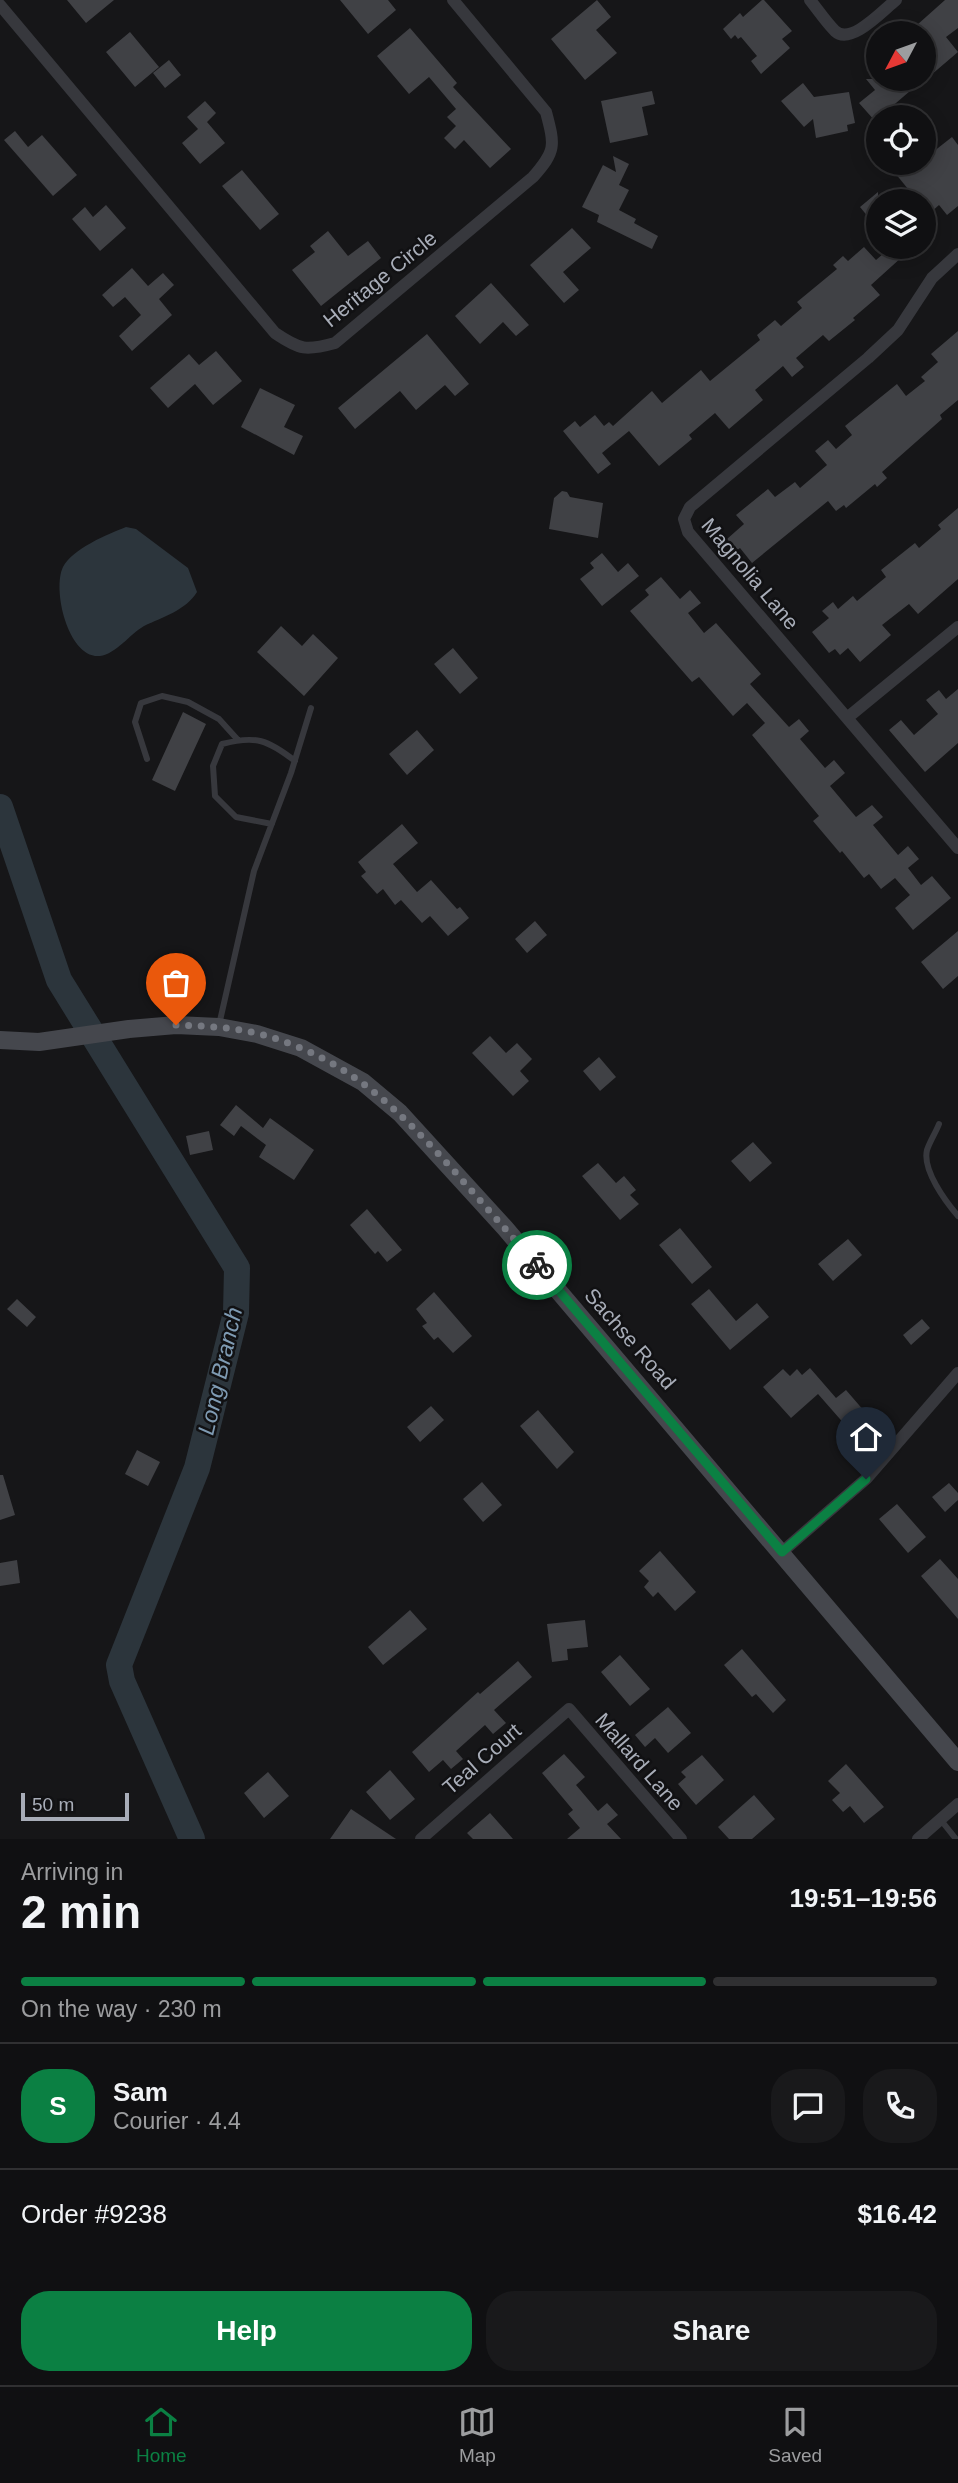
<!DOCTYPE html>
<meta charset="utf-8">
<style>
body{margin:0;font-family:Arial,sans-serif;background:#19191b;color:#f1f3f6;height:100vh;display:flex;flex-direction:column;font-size:26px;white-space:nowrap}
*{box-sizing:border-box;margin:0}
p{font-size:23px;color:#9c9d9f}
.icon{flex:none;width:38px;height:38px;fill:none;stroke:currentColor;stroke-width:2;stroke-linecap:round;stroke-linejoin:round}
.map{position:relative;height:1839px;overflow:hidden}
.side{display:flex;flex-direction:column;background:#101012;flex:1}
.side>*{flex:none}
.needle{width:46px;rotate:229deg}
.controls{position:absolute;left:866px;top:21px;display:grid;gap:14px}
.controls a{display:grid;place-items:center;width:70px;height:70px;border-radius:50%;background:#101012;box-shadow:0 4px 18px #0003,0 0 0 2px #303032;font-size:35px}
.scale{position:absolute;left:21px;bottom:18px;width:108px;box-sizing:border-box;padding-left:7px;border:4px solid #a8adb8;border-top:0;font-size:19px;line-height:24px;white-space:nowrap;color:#a8adb8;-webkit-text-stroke:5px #111113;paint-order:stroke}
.pin{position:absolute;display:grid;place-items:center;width:60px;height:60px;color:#fff;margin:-72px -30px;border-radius:50% 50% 50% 0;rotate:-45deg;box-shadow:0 0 7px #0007}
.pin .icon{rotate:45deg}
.courier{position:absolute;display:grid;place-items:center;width:70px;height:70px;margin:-35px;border:5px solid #0b8043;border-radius:50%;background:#fff;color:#222;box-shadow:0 2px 9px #0007}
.summary em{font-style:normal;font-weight:800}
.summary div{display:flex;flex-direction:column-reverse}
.summary{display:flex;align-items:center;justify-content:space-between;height:119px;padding:0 21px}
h1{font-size:46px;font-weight:800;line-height:52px}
.bar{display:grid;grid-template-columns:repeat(4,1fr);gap:10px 7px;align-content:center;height:84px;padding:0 21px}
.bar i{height:9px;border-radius:5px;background:#303032}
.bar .active{background:#0b8043}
.bar p{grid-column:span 4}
.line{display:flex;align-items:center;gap:18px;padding:0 21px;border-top:2px solid #303032}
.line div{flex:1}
.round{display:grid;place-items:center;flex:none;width:74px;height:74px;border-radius:28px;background:#19191b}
.button{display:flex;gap:14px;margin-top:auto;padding:14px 21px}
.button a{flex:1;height:80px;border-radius:28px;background:#0b8043;color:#fff;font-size:28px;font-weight:800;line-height:80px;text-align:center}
.button a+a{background:#19191b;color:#f1f3f6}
.menu{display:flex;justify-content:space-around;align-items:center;height:98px;border-top:2px solid #303032;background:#101012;font-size:19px;color:#9c9d9f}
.menu a{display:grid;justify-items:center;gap:4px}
.menu .active{color:#0b8043}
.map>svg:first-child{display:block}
.water{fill:#2c353c}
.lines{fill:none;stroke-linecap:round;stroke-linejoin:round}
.river{stroke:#2c353c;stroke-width:26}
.building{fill:#404145}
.service{stroke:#37383d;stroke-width:6}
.minor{stroke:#37383d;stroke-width:12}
.secondary{stroke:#45474d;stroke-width:18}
.done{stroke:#757880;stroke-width:7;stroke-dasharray:0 12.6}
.route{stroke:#0b8043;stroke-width:9}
.labels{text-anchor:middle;stroke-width:5;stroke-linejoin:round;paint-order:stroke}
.street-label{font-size:21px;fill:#a8adb8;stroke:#111113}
.water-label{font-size:23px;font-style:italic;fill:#7f9bb3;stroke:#111113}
</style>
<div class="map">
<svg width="958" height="1839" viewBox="0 0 958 1839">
<rect width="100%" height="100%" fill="#161618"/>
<path class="water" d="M126,527L136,529L188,568L197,592C186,610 163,617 144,626C130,634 116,654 100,656C68,659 52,589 63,567C72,549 108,534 126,527Z"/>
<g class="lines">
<path class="river" d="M0,807L59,980L237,1268L236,1313L197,1468L119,1665L122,1681L192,1839"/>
</g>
<path class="building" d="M67,0H114L86,23Z
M340,0H388L396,10L368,34Z
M597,0L611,17L596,30L617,53L585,80L551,39Z
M762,0H764L792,31L782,39L790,48L761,74L751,61L757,56L741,37L738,39L735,35L731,39L723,29L740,13L743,17Z
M945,0H958V28L946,37L958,52L924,81V33H908Z
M410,28L457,83L453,87L511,149L490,168L464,140L455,149L444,138L456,126L447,117L456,109L429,77L409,94L377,56Z
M130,32L159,67L135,87L106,52Z
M169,60L181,75L165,88L153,73Z
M866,79H924L875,121L859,103L875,90Z
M803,83L814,97L849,92L855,123L847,125L848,131L816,138L813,119L804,127L781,101Z
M652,91L655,104L642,107L648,135L610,143L601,101Z
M205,101L216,113L207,122L225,143L200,164L182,143L198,129L187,117Z
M15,131L28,147L42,135L77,175L53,196L4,140Z
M952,137L958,145V206L947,215L939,205L929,214L924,208V201H893L908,189L895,173L906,163H910L914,168L920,163H924V159Z
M613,156L629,164L619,185L629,190L619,210L636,219L634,223L658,236L652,249L597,222L599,215L582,207L603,165L616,172Z
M242,170L279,214L260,230L222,186Z
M878,192V229L860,207Z
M106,205L126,228L100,251L72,219L85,207L93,217Z
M572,228L591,248L563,272L579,290L564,303L530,265Z
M328,231L348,256L368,241L381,258L321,306L292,270L315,252L310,246Z
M864,247L876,260L891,247H913L871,285L880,295L853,318L855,320L829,341L823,335L796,358L804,367L792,377L783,366L755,390L763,400L729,429L715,413L689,435L692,439L659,466L629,431L602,453L611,464L598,474L563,431L575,421L580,427L595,415L604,426L609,422L613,426L652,391L662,403L701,370L710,381L760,340L757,335L775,320L781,326L802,308L797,302L837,269L833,265L843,256L848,261Z
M132,268L148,286L163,273L174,285L159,299L172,315L132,351L119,336L141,315L125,297L113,307L102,295Z
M491,283L529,325L516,336L503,322L480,344L455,316Z
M958,331V400L940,415L942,419L882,472L887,478L877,487L875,484L846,508L844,505L836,511L828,501L752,563L740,548L736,551L727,539L744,524L736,515L768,489L775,497L795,482L800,488L827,465L815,451L828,440L836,449L852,435L845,426L897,384L906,396L925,381L921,377L938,362L931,354Z
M427,334L469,384L455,396L445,385L416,410L400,391L355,429L338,408Z
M216,351L242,381L213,405L195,384L168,408L150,388L189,354L199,365Z
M260,388L295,405L284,427L303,436L294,455L241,427Z
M562,491L567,492L570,497L603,503L598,538L549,529L554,498Z
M958,508V579L918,614L909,604L882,625L891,635L860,662L848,648L840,655L835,649L829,653L812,632L829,618L822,611L833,602L838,609L853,596L857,601L886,577L881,570L915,543L919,548L941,529L938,525Z
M602,553L618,572L628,563L639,576L602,606L580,579L594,568L590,563Z
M661,577L680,599L690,590L701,603L688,613L704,633L716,623L761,674L750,684L789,727L799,719L809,731L800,739L825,768L834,760L845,773L830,786L856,817L872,805L883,817L873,825L898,855L908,846L919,859L908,868L921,885L932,876L951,898L913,930L895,908L910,895L895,878L881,889L869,874L864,878L842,851L840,853L813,821L819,816L752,735L765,723L747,703L733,716L699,677L692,682L630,611L649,595L645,590Z
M281,626L302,646L313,634L338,658L304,696L257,652Z
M453,648L478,678L460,694L434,664Z
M958,689V743L925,772L889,730L901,720L914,735L938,714L926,700L939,690L946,699Z
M183,712L206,724L175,791L152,780Z
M417,730L434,750L407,775L389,754Z
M402,824L418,843L393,864L417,892L431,880L457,909L460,907L469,918L448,936L430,916L422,923L401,900L395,905L383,889L377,894L361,876L366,872L358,862Z
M535,921L547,935L527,953L515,939Z
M958,931V976L943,989L921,962Z
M490,1036L506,1053L517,1043L532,1059L520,1071L529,1081L513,1096L472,1053Z
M599,1057L616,1077L600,1091L583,1071Z
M236,1105L263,1128L270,1118L314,1150L294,1180L259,1157L266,1145L241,1126L234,1136L220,1125Z
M209,1131L213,1150L190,1155L186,1136Z
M753,1142L772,1163L750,1182L731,1161Z
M598,1163L616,1183L624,1176L636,1190L630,1195L639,1204L620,1220L582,1176Z
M367,1209L402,1250L387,1262L378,1251L375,1254L350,1225Z
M680,1228L712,1267L692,1284L659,1245Z
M848,1239L862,1255L833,1281L818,1264Z
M709,1289L736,1321L757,1303L769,1317L730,1350L691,1304Z
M434,1292L472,1336L453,1353L438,1337L434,1340L422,1326L427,1323L416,1309Z
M17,1299L36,1317L27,1327L7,1309Z
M922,1319L930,1328L911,1345L903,1335Z
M810,1368L836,1398L846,1390L878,1427L870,1434L877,1443L868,1451L818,1394L791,1418L763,1387L783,1369L790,1376L797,1369L802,1375Z
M431,1406L444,1420L420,1442L407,1427Z
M538,1410L574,1452L557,1469L520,1426Z
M137,1450L160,1462L148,1486L125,1474Z
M0,1475H3L15,1515L0,1520Z
M482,1482L502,1505L483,1522L463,1499Z
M949,1483L958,1493V1500L945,1512L932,1497Z
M897,1504L926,1537L908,1553L879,1519Z
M660,1551L696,1592L675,1611L658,1592L653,1597L644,1587L649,1581L639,1571Z
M940,1559L958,1579V1619L921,1576Z
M17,1560L20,1583L0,1586V1563Z
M410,1610L427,1629L383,1665L368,1647Z
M585,1620L588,1647L567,1649L568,1660L552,1662L547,1624Z
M742,1649L786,1700L773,1713L756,1694L752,1697L724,1665Z
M620,1655L650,1689L630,1706L601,1672Z
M518,1661L532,1677L494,1710L506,1723L493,1734L485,1725L456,1751L463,1759L451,1769L443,1760L429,1772L412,1752L478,1692L480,1694Z
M668,1707L691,1733L668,1753L655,1738L645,1747L635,1735Z
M564,1754L585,1777L576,1785L598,1811L607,1803L618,1815L607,1824L621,1839H567L580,1828L568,1814L573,1810L542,1773Z
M702,1755L724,1780L696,1805L678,1784L686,1777L681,1772Z
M846,1764L884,1807L864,1823L850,1806L843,1812L832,1800L840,1793L828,1781Z
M390,1770L415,1799L390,1820L366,1792Z
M268,1772L289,1796L264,1818L244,1793Z
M754,1795L775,1819L752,1839H729L718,1827Z
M351,1809L396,1839H330Z
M490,1813L513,1839H473L467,1833Z"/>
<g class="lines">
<path class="service" d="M147,759L135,722L141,703L162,696L188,702L219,719L238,740
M272,824L236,817L215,796L213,766L222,744C256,735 268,740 295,761
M219,1025L254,871L291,773L311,708
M939,1124C936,1132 930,1141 927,1150C922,1170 946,1202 958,1216
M940,1819L956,1839"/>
<path class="minor" d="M810,0C818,10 826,22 835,31C851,46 883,10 896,0
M0,5L275,333C300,350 306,351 335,343L533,177C556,151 555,146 546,112L453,0
M958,254L932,278L898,330L868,358L690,507L684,519L688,532L958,848
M847,718L958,627
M782,1552L866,1479L958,1373
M421,1839L569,1709L681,1839
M918,1839L958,1804"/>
<path class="secondary" d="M0,1040L39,1042L129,1029L176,1025L219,1027L257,1034L301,1048L363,1082L400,1113L505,1228L958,1762"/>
</g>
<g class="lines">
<path class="done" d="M176,1025C204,1026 232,1027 260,1034C348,1058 397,1108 456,1173C483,1204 510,1234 537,1265"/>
<path class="route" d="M537,1265L782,1552L866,1479"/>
</g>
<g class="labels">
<g class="street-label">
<text transform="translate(380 279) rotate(-39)" y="7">Heritage Circle</text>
<text transform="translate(750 574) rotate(50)" y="7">Magnolia Lane</text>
<text transform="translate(630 1339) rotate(49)" y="7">Sachse Road</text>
<text transform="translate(482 1759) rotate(-41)" y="7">Teal Court</text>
<text transform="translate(639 1762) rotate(49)" y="7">Mallard Lane</text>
</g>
<g class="water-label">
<text transform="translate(220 1371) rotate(-77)" y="8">Long Branch</text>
</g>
</g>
</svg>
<div class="controls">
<a><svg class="needle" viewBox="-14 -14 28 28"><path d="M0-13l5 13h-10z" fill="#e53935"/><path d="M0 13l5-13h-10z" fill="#9c9d9f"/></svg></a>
<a><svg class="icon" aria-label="locate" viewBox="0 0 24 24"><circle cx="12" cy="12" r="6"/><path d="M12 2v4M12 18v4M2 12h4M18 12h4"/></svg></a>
<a><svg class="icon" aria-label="layers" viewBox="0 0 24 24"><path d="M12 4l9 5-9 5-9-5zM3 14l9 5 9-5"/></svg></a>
</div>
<div class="scale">50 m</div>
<div class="pin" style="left:176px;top:1025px;background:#ea580c"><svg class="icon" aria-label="bag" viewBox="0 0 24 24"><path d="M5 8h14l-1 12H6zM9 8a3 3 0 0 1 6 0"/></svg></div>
<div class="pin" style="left:866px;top:1479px;background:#1f2937"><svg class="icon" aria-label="home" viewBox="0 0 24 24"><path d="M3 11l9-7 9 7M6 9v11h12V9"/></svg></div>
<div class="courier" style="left:537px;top:1265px"><svg class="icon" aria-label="bike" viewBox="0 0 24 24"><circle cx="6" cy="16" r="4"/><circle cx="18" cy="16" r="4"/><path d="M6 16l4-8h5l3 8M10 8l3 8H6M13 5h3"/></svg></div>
</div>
<section class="side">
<div class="summary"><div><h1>2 min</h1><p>Arriving in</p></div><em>19:51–19:56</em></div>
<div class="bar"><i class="active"></i><i class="active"></i><i class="active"></i><i></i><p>On the way · 230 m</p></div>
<div class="line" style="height:126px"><b class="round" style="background:#0b8043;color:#fff">S</b><div><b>Sam</b><p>Courier · 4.4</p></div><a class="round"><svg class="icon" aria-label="chat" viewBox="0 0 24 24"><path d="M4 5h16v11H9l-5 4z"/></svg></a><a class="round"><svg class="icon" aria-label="phone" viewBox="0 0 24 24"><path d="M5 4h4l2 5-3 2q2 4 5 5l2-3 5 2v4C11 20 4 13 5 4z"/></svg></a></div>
<div class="line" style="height:91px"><div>Order #9238</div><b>$16.42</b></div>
<div class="button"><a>Help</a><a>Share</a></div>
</section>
<nav class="menu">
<a class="active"><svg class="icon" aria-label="home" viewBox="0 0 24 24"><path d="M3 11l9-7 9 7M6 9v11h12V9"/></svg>Home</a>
<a><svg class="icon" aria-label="map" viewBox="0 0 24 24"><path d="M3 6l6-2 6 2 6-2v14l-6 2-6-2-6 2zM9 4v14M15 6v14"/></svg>Map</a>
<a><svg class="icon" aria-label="saved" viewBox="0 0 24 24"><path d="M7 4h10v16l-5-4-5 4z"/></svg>Saved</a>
</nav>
